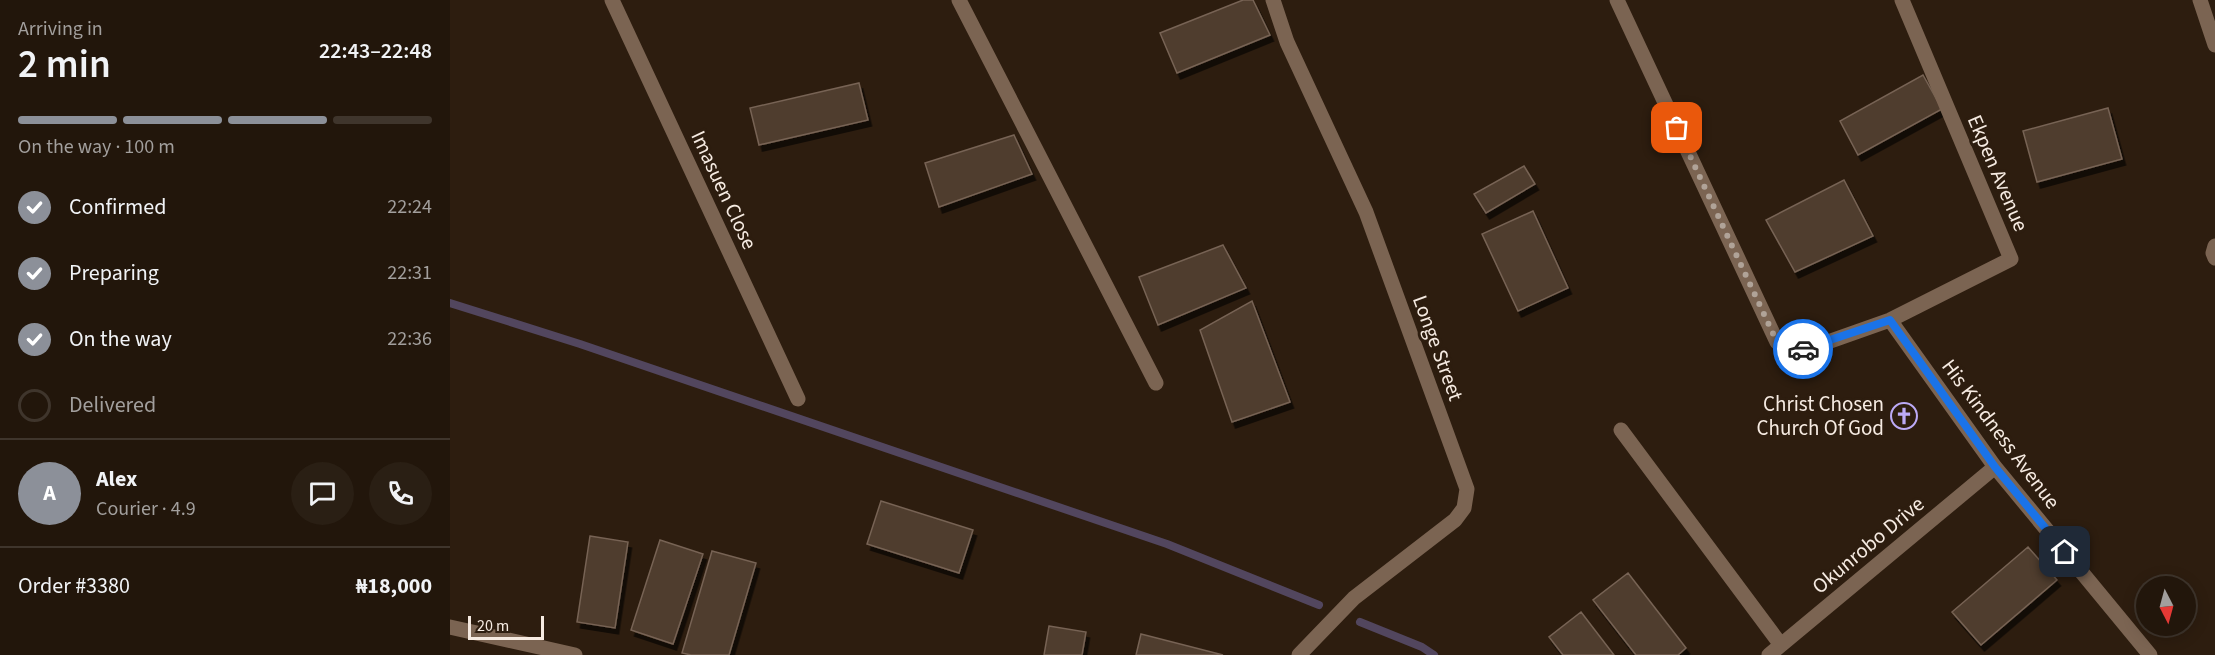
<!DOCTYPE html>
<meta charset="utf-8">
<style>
body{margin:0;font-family:"Source Sans 3",sans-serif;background:#2a1f14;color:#f1f3f6;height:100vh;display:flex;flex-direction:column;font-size:22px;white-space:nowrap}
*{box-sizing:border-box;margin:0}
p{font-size:20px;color:#a29f9d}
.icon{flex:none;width:33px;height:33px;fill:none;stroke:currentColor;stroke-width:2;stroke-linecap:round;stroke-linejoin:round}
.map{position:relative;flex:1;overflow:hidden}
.side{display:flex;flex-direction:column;background:#22160b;width:450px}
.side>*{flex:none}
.needle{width:39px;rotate:174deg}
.fabs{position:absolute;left:1686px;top:576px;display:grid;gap:12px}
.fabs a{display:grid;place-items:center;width:60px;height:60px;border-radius:50%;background:#22160b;box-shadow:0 3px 15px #0003,0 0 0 2px #3f352c;font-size:30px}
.scale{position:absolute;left:18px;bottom:15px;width:76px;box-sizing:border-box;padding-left:6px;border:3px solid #f6ebe2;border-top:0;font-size:16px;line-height:21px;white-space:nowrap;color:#f6ebe2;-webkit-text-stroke:4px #2d1d0f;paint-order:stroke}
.pin{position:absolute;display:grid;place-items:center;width:51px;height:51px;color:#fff;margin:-26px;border-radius:12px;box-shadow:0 3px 9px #0006}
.courier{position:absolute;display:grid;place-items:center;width:60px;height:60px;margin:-30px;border:4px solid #1a73e8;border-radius:50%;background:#fff;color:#222;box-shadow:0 2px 8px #0007}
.overview em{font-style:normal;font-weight:600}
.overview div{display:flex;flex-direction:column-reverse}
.overview{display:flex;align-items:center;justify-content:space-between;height:102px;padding:0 18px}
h1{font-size:39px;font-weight:600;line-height:45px}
.bar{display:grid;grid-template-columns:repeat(4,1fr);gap:9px 6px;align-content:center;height:72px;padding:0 18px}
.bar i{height:8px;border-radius:4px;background:#3f352c}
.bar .selected{background:#8c9099}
.bar p{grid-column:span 4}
.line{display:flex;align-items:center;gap:15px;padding:0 18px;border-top:2px solid #3f352c}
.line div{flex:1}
.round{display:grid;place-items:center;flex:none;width:63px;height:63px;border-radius:32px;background:#2a1f14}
ol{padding:0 18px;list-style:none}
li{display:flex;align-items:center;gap:18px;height:66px}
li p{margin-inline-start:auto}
li .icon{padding:6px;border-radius:50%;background:#8c9099;color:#fff;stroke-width:4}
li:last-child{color:#a29f9d}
li i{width:33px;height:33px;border:3px solid #3f352c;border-radius:50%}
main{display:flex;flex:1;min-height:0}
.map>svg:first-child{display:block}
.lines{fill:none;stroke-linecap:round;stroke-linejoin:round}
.stream{stroke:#52465e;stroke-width:8}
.building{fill:#4f3d2e;stroke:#776354;stroke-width:1.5;filter:url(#shadow)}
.minor{stroke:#7b6452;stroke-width:15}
.done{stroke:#b0a398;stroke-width:6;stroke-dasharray:0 10.8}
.route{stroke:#1a73e8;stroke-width:8}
.labels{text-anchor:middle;stroke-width:6;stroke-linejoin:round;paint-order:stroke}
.street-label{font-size:21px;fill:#f6ebe2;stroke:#2d1d0f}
.poi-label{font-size:21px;fill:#f6ebe2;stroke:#2d1d0f;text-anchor:end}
</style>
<main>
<section class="side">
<div class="overview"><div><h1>2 min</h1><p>Arriving in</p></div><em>22:43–22:48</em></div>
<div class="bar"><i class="selected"></i><i class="selected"></i><i class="selected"></i><i></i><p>On the way · 100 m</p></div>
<ol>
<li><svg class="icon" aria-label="check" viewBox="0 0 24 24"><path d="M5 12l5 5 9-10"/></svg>Confirmed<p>22:24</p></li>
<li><svg class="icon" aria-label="check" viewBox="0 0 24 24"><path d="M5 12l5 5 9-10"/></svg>Preparing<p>22:31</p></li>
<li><svg class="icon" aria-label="check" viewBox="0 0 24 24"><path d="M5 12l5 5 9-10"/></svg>On the way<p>22:36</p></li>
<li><i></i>Delivered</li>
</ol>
<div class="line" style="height:108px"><b class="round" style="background:#8c9099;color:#fff">A</b><div><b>Alex</b><p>Courier · 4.9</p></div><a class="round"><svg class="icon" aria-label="chat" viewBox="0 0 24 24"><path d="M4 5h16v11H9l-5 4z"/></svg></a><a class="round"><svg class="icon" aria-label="phone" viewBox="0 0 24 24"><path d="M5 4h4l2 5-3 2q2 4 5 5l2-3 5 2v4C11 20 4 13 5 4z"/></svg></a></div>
<div class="line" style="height:78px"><div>Order #3380</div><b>₦18,000</b></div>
</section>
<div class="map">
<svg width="1765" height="655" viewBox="0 0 1765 655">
<defs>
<filter id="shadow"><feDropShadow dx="3.5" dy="6" stdDeviation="0" flood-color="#0009"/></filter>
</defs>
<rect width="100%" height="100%" fill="#2d1d0f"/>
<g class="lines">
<path class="stream" d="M0,303L130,344L717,544L869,605
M910,622L972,647L984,655"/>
</g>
<path class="building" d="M793,0H803L820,35L727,73L710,33Z
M1473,75L1492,109L1408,155L1390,121Z
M409,83L418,120L309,145L300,108Z
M1658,108L1672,159L1587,182L1573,131Z
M564,135L582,174L489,207L475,163Z
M1074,166L1085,184L1036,213L1024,194Z
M1394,180L1423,236L1345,272L1316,220Z
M1083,211L1118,288L1068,311L1032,234Z
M773,245L796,288L708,325L689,277Z
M802,301L840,402L782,422L750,330Z
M431,501L523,530L509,573L417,544Z
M140,536L178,542L165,628L127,622Z
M210,540L253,554L223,644L181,630Z
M1578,547L1607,580L1531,645L1502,612Z
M262,551L306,563L279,655H241L232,653Z
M1178,573L1236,648L1228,655H1186L1143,600Z
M1131,612L1164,655H1113L1099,637Z
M599,626L636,632L632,655H594Z
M691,634L773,655H686Z"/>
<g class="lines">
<path class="minor" d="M162,0L348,399
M509,0L706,383
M823,0L837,42L916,212L1017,489L1014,508L1005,520L904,598L849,655
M1167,0L1327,342L1342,351L1358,349L1440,320L1561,259L1452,0
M1750,0L1765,45
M1765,246L1763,253L1765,258
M1440,320L1545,467L1700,655
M1171,430L1331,645
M0,627L125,655
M1319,655L1545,467"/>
</g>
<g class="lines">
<path class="done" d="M1227,128L1327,342L1342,351L1353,349"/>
<path class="route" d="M1353,349L1440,320L1545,467L1615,552"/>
</g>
<defs>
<symbol id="church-ring" viewBox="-11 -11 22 22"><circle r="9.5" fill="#2d1d0f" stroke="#bcaaf6" stroke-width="1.5"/><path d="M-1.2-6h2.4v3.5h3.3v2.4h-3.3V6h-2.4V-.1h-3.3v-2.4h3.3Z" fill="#bcaaf6"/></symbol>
</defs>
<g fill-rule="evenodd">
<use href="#church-ring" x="1439" y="401" width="30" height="30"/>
</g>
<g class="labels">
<g class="street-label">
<text transform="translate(1548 173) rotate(67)" y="7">Ekpen Avenue</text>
<text transform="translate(274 190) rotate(65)" y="7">Imasuen Close</text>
<text transform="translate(988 348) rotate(70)" y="7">Longe Street</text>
<text transform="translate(1551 434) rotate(53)" y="7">His Kindness Avenue</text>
<text transform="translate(1418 545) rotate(-40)" y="7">Okunrobo Drive</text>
</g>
<g class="poi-label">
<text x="1434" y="411">Christ Chosen<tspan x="1434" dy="24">Church Of God</tspan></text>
</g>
</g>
</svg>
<div class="fabs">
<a><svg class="needle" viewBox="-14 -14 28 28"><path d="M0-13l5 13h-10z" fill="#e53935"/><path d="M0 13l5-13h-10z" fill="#a29f9d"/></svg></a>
</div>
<div class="scale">20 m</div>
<div class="pin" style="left:1227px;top:128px;background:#ea580c"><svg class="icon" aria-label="bag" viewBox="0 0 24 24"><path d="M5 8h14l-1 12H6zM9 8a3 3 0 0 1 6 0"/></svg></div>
<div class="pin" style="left:1615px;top:552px;background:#1f2937"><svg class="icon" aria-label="home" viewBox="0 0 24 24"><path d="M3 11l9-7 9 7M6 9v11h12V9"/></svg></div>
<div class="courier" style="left:1353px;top:349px"><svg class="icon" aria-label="car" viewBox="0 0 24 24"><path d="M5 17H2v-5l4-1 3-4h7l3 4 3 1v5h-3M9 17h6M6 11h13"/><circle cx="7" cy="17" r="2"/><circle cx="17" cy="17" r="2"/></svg></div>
</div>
</main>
